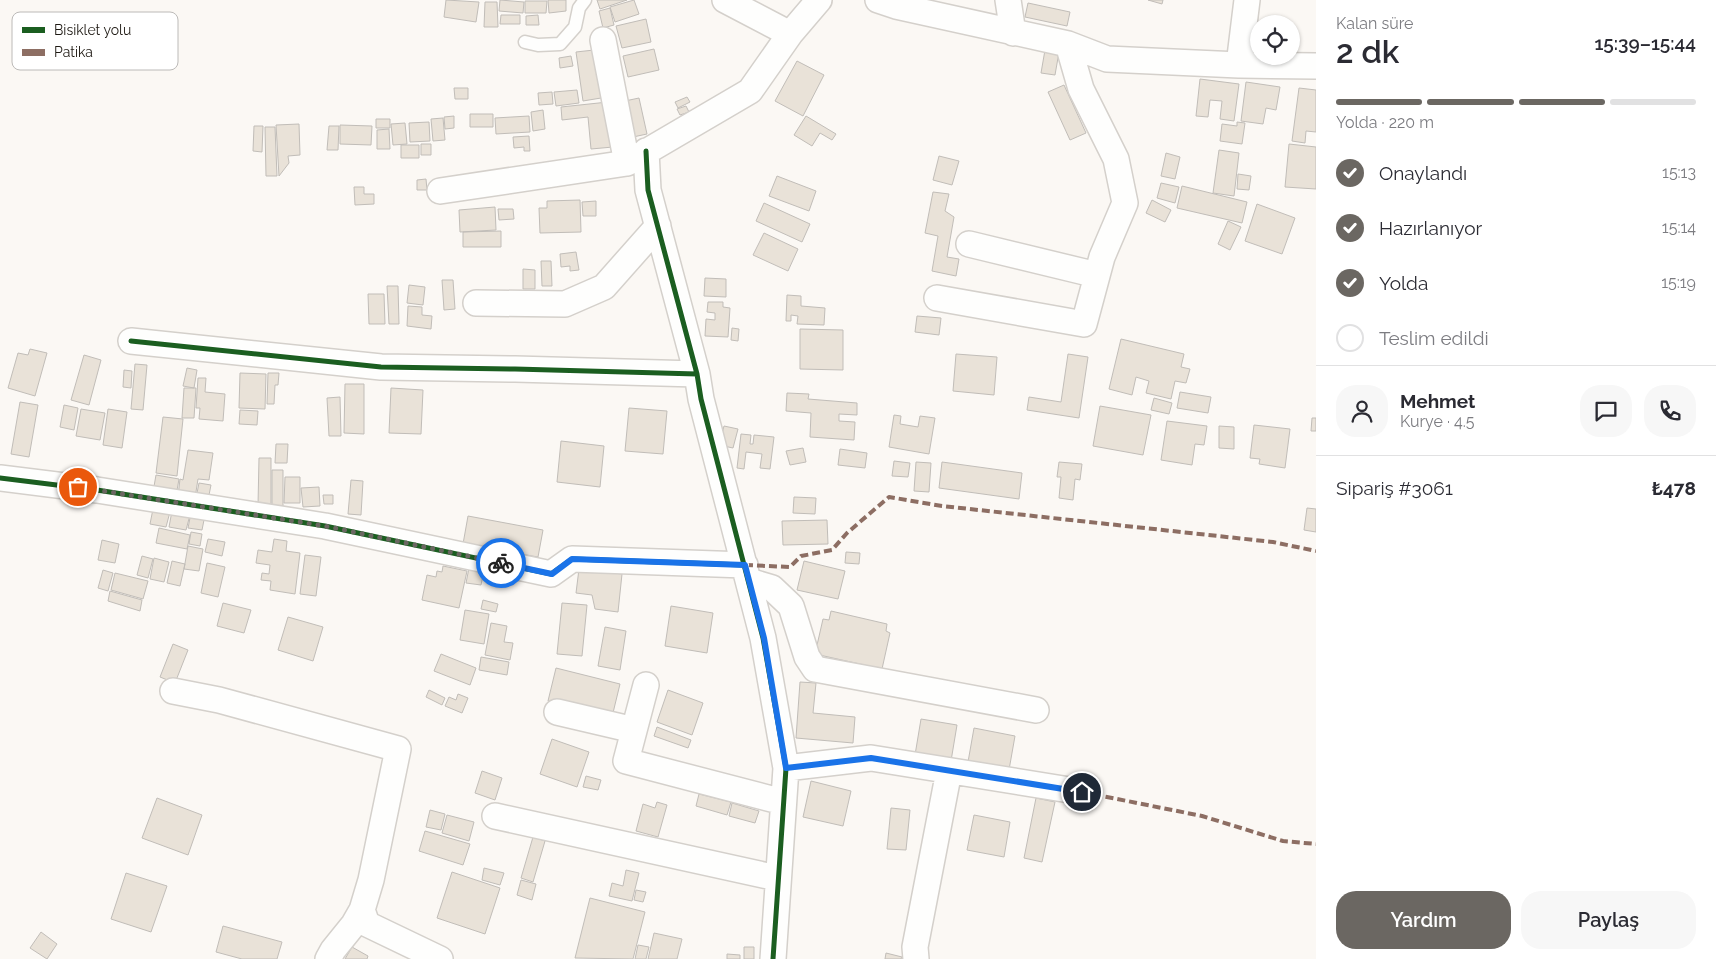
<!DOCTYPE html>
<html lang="tr">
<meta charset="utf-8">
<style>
body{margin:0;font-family:Raleway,sans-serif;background:#f7f7f7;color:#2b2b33;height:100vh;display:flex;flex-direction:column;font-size:19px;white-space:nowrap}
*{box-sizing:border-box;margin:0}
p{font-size:16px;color:#7c7c81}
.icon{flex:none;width:28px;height:28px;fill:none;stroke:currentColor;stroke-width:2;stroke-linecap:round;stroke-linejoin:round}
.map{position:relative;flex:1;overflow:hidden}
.side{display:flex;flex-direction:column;background:#fff;width:400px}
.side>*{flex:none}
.controls{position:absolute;left:1250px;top:15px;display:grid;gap:10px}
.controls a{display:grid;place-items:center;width:50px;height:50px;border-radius:50%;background:#fff;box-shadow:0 1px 4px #0004;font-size:25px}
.pin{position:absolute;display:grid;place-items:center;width:42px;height:42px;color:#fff;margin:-21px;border:2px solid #fff;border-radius:50%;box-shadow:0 1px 5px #0007}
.courier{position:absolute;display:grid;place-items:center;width:50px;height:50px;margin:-25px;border:4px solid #1a73e8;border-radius:50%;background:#fff;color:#222;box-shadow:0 1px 6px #0007}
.head em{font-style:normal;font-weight:600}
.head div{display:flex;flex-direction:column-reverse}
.head{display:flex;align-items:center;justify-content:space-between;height:85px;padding:0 20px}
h1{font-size:32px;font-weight:600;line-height:38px}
.bar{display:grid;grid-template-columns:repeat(4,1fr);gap:8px 5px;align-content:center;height:60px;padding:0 20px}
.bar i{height:6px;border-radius:4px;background:#e1e1e2}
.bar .on{background:#6b6762}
.bar p{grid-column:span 4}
.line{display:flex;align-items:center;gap:12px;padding:0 20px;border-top:1px solid #e1e1e2}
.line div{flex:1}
.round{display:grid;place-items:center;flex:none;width:52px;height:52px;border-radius:20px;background:#f7f7f7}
ol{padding:0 20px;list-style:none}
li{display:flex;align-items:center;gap:15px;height:55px}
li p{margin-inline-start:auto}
li .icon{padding:5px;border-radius:50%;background:#6b6762;color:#fff;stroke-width:4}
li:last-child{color:#7c7c81}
li i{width:28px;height:28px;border:2px solid #e1e1e2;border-radius:50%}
.button{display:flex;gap:10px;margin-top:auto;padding:10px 20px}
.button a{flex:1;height:58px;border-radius:20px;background:#6b6762;color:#fff;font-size:20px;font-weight:600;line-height:58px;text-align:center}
.button a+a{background:#f7f7f7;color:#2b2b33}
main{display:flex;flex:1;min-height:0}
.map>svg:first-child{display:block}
.building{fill:#e9e2d8;stroke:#c1bdb8}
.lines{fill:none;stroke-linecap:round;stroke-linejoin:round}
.lane-casing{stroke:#d4d0cb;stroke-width:15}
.street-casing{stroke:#d4d0cb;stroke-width:28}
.lane{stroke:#fefefd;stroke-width:12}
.street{stroke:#fefefd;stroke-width:25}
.quiet{stroke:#8d6e63;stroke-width:4;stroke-dasharray:8 4;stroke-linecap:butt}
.cycleway-casing{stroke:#fff;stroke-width:8}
.cycleway{stroke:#1b5e20;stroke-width:5}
.done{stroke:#6b6762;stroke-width:5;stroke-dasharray:0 9}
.route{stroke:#1a73e8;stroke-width:6}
.key{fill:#fff;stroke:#bcbab8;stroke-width:1}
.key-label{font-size:14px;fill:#1e1913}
</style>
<main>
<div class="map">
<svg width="1316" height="959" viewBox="0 0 1316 959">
<rect width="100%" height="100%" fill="#fbf8f4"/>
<path class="building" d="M446,0L479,2L476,22L444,17Z
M500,0L524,2L523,13L499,11Z
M548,0H566V11L549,13Z
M597,0H627L600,9Z
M634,0L639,14L615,22L610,7Z
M1148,0H1163L1162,4Z
M525,1H547L546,13H525Z
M485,2H497L498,27H484Z
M1028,3L1070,12L1067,26L1025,17Z
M610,8L614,25L603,28L599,11Z
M501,15H520V24H500Z
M538,15L539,25H526V16Z
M646,19L651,42L622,48L616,26Z
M654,49L659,70L628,77L623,56Z
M594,50L601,98L583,101L576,52Z
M1045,50L1059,52L1055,75L1041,73Z
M571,56L573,66L560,68L559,58Z
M797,61L824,75L803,116L775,101Z
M1200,79L1239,84L1234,121L1220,119L1222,101L1210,100L1208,117L1196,116Z
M1246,82L1280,87L1276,110L1266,108L1263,124L1241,121Z
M1064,85L1086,133L1070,140L1048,92Z
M454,88H468V99H455Z
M1299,88L1316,90V132L1306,131L1305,143L1292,141Z
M577,90L579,103L556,106L554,92Z
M552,92L553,104L539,105L538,93Z
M687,97L690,102L678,108L675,102Z
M639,98L647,134L633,137L625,101Z
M608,102L613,147L591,149L588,117L562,120L561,107Z
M686,106L689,112L680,115L677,109Z
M543,110L545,129L533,131L531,112Z
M470,114H493V127H470Z
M454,116V128L445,129L444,117Z
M529,116L530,132L496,134L495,118Z
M806,116L836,134L832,140L820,133L812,146L794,135Z
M443,118L445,140L433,141L431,119Z
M376,119H390V128H376Z
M429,122L430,141L410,142L409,123Z
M1237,122L1245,123L1242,144L1220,141L1222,124L1237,126Z
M405,123L407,144L393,145L391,124Z
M299,124L300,155L288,156L289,163L279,176L276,125Z
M340,125L372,126L371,145L340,144Z
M254,126H263L262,152L253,151Z
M329,126H339L338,150H327Z
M265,127H275L277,176H266Z
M389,129L390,149H377V130Z
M529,136L530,151H524V147L514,148L513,137Z
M421,144H431V155H421Z
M1289,144L1316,147V189L1285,187Z
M401,145H419V158H401Z
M1219,150L1239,153L1234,196L1213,193Z
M1166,153L1180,157L1175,179L1161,176Z
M939,156L959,161L952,185L933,180Z
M1238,174L1251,176L1249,190L1237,189Z
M777,176L816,191L809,211L769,196Z
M426,179L427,190H417V180Z
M1161,183L1179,187L1175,203L1157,198Z
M1182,186L1247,202L1242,223L1177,208Z
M354,187H364V194H374V204L355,205Z
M933,192L949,194L945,211L954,217L947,257L959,259L956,276L932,271L938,236L925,233Z
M580,200L581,232L540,233L539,208H547V201Z
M1152,200L1171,210L1165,222L1146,213Z
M596,201V216H583L582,202Z
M764,203L810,224L802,242L756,221Z
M1257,204L1295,218L1282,254L1245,241Z
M495,207L496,230L460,232L459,210Z
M498,209H513L514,219L499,220Z
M1228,221L1241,227L1230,250L1218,244Z
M501,231V247H463V232Z
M764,233L798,249L788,271L753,255Z
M576,252L579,270L570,271V266L561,267L560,254Z
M541,261H551L552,286H542Z
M523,269L535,270V289H523Z
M705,278L726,279V297L704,296Z
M442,280H453L455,309L444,310Z
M409,285L425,287L423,305L407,303Z
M387,286H398L399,324H389Z
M368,294H384L385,324H369Z
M787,295L801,296V306L825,308L824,325L797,324L798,316L791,315V321H786Z
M708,302H723V307L730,308L728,337L705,336L706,319L715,320V313L707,312Z
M408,306L422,307V315L432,316L431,329L407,326Z
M917,316L941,318L939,335L915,332Z
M732,328L739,329L738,341L731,340Z
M800,329L843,330V370L800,369Z
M1121,339L1184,354L1181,367L1190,369L1186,383L1175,381L1171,399L1146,393L1149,381L1136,377L1132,395L1109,389Z
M30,349L47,353L35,396L8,388L18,353L28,355Z
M956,354L997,357L994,395L953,391Z
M1068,354L1088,357L1079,418L1027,410L1029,397L1061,402Z
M84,355L101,360L89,405L71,400Z
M135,364L147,365L143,410L131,409Z
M187,368L197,370L194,388L183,386Z
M124,370L132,371L131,388L123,387Z
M240,373L266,374L265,409L239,408Z
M268,373H279L278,385H275L274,404H267Z
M198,378H206L205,392L225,394L223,421L199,419L200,408H196Z
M345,384H364V434L344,433Z
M184,388H196L194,418H182Z
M391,388L423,390L421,434L389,433Z
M1180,392L1211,397L1208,413L1177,408Z
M787,393L809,394L808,399L857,403V415L839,414V421L855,422L854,440L810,437L811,413L786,411Z
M340,397L341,436H329L327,398Z
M1154,398L1172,403L1169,414L1151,410Z
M20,402L38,405L29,457L11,454Z
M64,405L78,408L74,430L60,427Z
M1100,406L1151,415L1143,455L1093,446Z
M629,408L667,411L663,454L625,451Z
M81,409L105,413L100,440L76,436Z
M108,409L127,412L122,448L103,445Z
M240,410L258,411L257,425L239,424Z
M894,415L901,416L900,424L918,427L920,416L935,418L929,454L889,447Z
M163,417L183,419L177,476L156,473Z
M1312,418H1316V431H1311Z
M1167,421L1207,426L1204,445L1195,444L1192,465L1161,460Z
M1254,425L1290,429L1285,468L1259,464L1260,459L1250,458Z
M724,426L738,429L733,448L719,445Z
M1219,426L1234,427V449L1219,448Z
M741,434L751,435L750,444H753L754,435L774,437L770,469L760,468L762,454L746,452L744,469L737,468Z
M561,441L604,446L600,487L557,482Z
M276,444H288L287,463H275Z
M803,448L806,462L790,465L786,451Z
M840,449L867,453L865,468L838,465Z
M188,450L213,453L209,480L198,479L195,498L178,496L180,479L183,480Z
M259,458H271V505H258Z
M894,461L910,463L908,477L892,476Z
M916,462L931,463L929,492L914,491Z
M942,462L1022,473L1019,499L939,488Z
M1059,462L1082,464L1080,480L1075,479L1073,500L1059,498L1061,477H1057Z
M272,470H283V507L272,508Z
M156,475L179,479L176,496L153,492Z
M285,477H300V503H284Z
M351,480L363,481L361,515L348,514Z
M199,483L211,485L209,495L197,493Z
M319,487L320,506L303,507L301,488Z
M323,495H333V504H324Z
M794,497L816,498L815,514L793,513Z
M154,504L171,508L166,527L150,524Z
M1307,508L1316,509V532L1304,530Z
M172,511L190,515L186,530L169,527Z
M191,513L205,515L202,530L188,528Z
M468,516L543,530L538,557L463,544Z
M827,520L828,544L783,545L782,521Z
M159,528L190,535L187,549L156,543Z
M191,532L202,534L200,546L189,544Z
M208,539L225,542L222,556L205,552Z
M274,539L287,541L286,551L300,553L295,594L270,590L271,581L261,580L262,573L269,574L270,565L256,563L258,550L272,552Z
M102,540L119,544L115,563L98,560Z
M188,546L203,549L199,571L184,569Z
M846,552L860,553L859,564L845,563Z
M305,555L321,557L316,596L300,594Z
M142,556L153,559L148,578L137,575Z
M154,558L169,562L164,582L150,579Z
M172,561L185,564L180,586L167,583Z
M804,561L845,571L838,599L797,590Z
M207,563L225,567L218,597L201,593Z
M470,563L485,566L481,585L466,583Z
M443,566L467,571L459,608L422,600L427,575L436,577L437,571L442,572Z
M579,569L622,574L618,612L595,609L592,595L576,593Z
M103,570L113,573L108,591L98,588Z
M115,573L148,581L143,599L111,590Z
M110,591L142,600L140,611L108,601Z
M483,600L498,604L496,612L481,609Z
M223,603L251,610L244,633L217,626Z
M562,603L587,605L582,656L557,654Z
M671,606L713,613L707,653L665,646Z
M465,610L489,614L484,644L460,640Z
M831,611L887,624L886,631L890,633L882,669L815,654L823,619L829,620Z
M288,617L323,627L313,661L278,650Z
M491,623L507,626L504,642L513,643L510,660L485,655Z
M605,627L626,631L620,670L598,666Z
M173,644L188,650L175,683L160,677Z
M441,654L476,668L470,685L434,671Z
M481,657L509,662L507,675L479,670Z
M556,668L620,684L612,717L548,701Z
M800,682L816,683L813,713L855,717L853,743L796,738Z
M429,690L445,698L442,705L426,697Z
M668,690L703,703L692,735L657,722Z
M458,694L468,698L462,713L445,706L449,697L456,700Z
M921,719L957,725L951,761L915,755Z
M657,727L691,740L688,748L654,736Z
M974,728L1015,736L1009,770L968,762Z
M552,739L589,752L577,787L540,774Z
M482,771L502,778L495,800L475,793Z
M586,776L601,780L598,790L583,787Z
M811,781L851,791L843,826L803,817Z
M699,794L731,802L727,815L696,806Z
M157,798L202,815L188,855L142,838Z
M1036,798L1055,802L1042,862L1024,858Z
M657,802L667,805L658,837L636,831L643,804L655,808Z
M732,803L759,811L755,823L729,816Z
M891,808L910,810L906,850L887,849Z
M430,810L445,814L441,830L426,827Z
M447,815L474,822L469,841L442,833Z
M974,815L1010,822L1004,857L967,850Z
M425,831L470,844L463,865L419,851Z
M533,837L545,841L533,882L521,878Z
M484,868L504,873L500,885L482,880Z
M626,870L639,873L632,901L609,896L612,883L623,886Z
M452,872L500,888L485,934L437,918Z
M126,873L167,886L151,932L111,919Z
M521,880L536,884L532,900L517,895Z
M636,890L646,892L643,902L634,900Z
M590,898L645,912L633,959L575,958Z
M223,926L282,942L277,959H242L216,952Z
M41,932L57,944L47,959L30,948Z
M654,933L682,939L677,959H648Z
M638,945L649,947L646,959H635Z
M352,947L368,956L367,959H345Z
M744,947H754V959H744Z
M886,953L902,957L901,959H885Z
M727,954L740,955V959H727Z"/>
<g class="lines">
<defs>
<path id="lane" d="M525,42L538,45L560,44L575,27L579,8L585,0"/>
<path id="street" d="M725,0L790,34
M878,0L896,6L1068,44L1107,59L1239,65L1316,66
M1008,0L1013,33
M603,40L627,163
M1239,65L1247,0
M646,151L648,190L697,374L701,399L763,638L786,768L773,959
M440,191L627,163L750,91L790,34L819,0
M969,244L1097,275
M937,298L1084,324L1102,257L1125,203L1116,159L1081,89L1068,44
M476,303L565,304L604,287L658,226
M131,341L381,367L515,369L697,374
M0,478L97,490L325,526L551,574L572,559L745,565
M749,581L772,588L791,606L807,657L815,669L1036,710
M646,685L626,761L783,802
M173,691L219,700L398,749L371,880L362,910L354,924L333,950L328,959
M557,712L634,730
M786,768L871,758L1082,792
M495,816L777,878
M362,910L367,924L440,959
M916,959L915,947L949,771"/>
</defs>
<use href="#lane" class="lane-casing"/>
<use href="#street" class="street-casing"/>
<use href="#lane" class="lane"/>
<use href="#street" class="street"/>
<path class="quiet" d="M745,565L790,567L801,556L832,550L847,533L889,497L942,506L1273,542L1316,551
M1082,792L1202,816L1283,841L1316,844"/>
<defs>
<path id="cycleway" d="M646,151L648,190L697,374L701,399L763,638L786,768L773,959
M131,341L381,367L515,369L697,374
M0,478L97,490L325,526L551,574L572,559L745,565"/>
</defs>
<use href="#cycleway" class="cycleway-casing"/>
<use href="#cycleway" class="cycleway"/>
</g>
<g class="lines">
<path class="done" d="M78,487L325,526L501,563"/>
<path class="route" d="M501,563L552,574L572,559L745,565L764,638L786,768L871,758L1082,792"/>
</g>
<rect x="12" y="12" width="166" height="58" rx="8" class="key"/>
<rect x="22" y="27" width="23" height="6" fill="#1b5e20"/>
<rect x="22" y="49" width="23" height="7" fill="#8d6e63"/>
<g class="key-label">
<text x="54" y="35">Bisiklet yolu</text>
<text x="54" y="57">Patika</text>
</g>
</svg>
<div class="controls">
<a><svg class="icon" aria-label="locate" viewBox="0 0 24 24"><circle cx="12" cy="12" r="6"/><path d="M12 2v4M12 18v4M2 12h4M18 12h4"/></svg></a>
</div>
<div class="pin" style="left:78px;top:487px;background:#ea580c"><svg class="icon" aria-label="bag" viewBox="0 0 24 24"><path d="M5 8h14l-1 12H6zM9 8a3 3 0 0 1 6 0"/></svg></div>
<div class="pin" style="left:1082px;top:792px;background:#1f2937"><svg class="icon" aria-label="home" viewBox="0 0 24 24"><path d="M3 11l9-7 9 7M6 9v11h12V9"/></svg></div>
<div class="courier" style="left:501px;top:563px"><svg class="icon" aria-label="bike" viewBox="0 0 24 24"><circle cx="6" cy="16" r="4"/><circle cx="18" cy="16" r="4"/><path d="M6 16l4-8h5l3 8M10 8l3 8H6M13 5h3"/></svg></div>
</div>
<section class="side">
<div class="head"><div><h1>2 dk</h1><p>Kalan süre</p></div><em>15:39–15:44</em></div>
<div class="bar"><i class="on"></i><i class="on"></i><i class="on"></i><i></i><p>Yolda · 220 m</p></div>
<ol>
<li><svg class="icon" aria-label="check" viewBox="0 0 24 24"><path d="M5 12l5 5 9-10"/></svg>Onaylandı<p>15:13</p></li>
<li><svg class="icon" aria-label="check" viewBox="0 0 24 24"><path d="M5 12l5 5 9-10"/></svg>Hazırlanıyor<p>15:14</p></li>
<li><svg class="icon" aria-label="check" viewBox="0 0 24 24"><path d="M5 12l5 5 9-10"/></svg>Yolda<p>15:19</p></li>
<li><i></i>Teslim edildi</li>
</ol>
<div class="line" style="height:90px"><a class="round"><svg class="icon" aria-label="person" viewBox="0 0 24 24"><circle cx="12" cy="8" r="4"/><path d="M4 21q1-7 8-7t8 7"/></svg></a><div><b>Mehmet</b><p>Kurye · 4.5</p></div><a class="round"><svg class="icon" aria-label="chat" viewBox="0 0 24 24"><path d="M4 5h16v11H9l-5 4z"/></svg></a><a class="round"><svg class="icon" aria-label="phone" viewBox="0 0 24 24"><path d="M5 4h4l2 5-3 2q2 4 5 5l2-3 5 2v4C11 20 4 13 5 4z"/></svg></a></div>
<div class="line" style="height:65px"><div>Sipariş #3061</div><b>₺478</b></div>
<div class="button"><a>Yardım</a><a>Paylaş</a></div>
</section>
</main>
